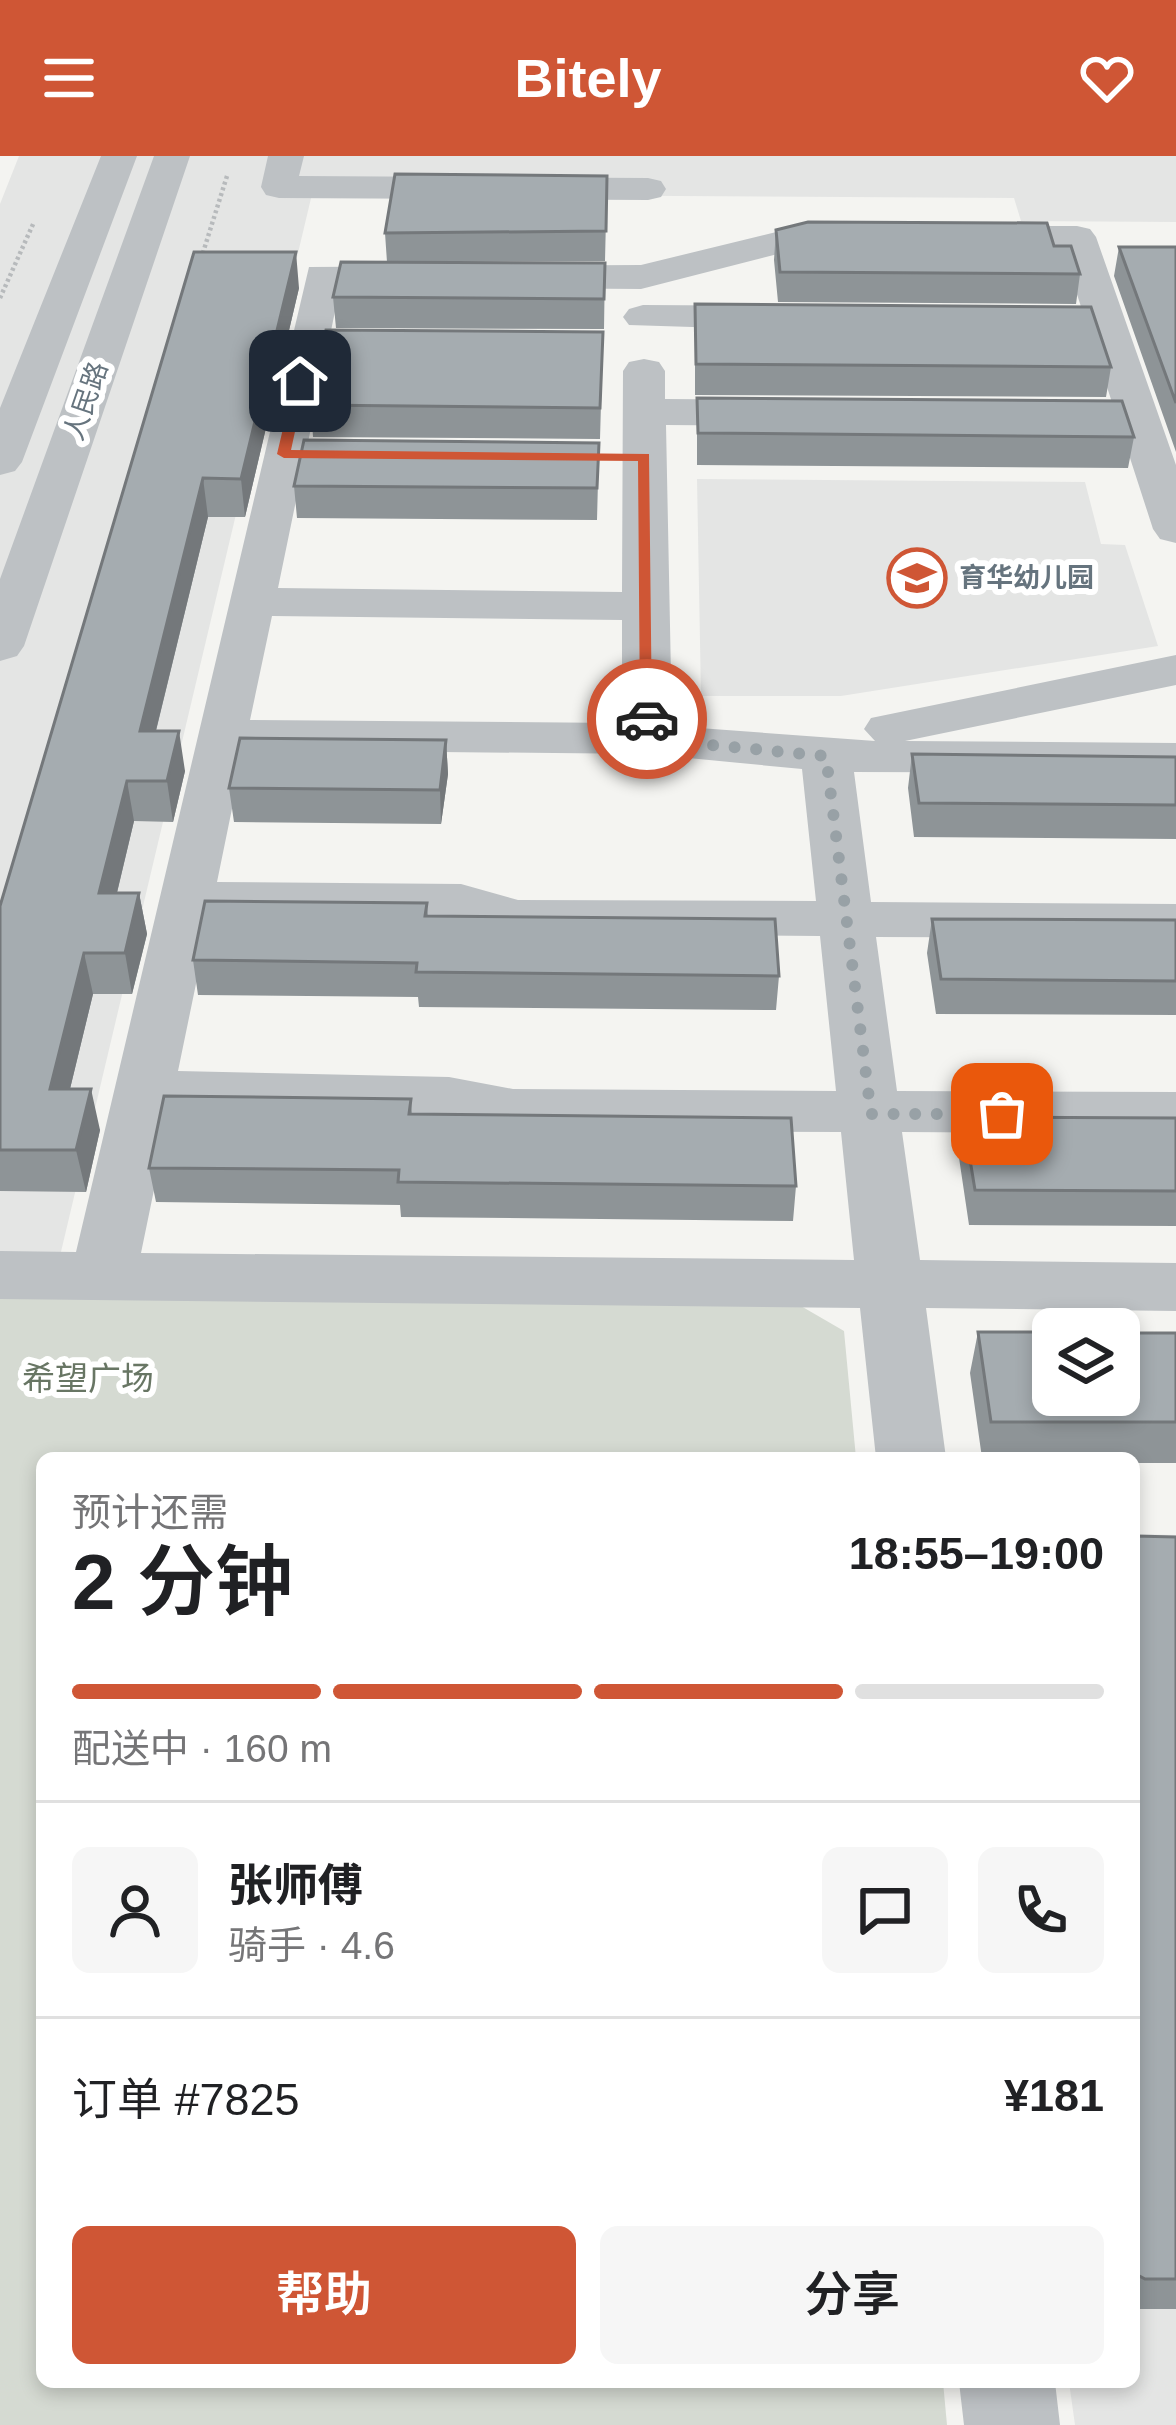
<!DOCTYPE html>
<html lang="zh">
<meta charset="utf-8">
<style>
body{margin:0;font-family:Arial,"Noto Sans SC",sans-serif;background:#f6f6f6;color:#202124;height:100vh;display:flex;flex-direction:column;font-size:45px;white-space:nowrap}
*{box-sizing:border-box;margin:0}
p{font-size:39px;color:#757577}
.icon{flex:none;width:66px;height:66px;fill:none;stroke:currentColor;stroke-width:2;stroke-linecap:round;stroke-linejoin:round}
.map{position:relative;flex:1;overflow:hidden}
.panel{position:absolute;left:36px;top:1296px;width:1104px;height:936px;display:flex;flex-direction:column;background:#fff;border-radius:18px;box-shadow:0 6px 18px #0003}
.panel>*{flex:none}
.fabs{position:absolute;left:1032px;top:1152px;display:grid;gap:24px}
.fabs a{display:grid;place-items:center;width:108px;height:108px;border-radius:18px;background:#fff;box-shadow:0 6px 18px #0003;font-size:60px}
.pin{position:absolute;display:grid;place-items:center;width:102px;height:102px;color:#fff;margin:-51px;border-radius:24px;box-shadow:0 6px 18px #0006}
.courier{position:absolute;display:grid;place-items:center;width:120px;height:120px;margin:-60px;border:9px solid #cf5635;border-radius:50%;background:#fff;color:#222;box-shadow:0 3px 15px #0007}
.overview em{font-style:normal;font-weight:600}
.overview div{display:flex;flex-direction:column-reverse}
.overview{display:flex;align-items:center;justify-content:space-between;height:204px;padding:0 36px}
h1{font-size:78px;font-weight:600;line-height:90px}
.bar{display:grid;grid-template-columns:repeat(4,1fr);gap:18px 12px;align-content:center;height:144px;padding:0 36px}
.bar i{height:15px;border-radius:9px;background:#e0e0e0}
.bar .current{background:#cf5635}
.bar p{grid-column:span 4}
.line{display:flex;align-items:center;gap:30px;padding:0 36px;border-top:3px solid #e0e0e0}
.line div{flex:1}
.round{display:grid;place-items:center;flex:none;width:126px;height:126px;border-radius:18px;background:#f6f6f6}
.action{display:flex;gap:24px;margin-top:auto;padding:24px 36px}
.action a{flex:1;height:138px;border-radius:18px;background:#cf5635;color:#fff;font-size:48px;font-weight:600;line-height:138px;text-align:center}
.action a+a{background:#f6f6f6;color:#202124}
header{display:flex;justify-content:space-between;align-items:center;height:156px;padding:0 36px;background:#cf5635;color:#fff;font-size:54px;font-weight:600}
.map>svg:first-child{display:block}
.built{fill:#e4e5e4}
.green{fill:#d5dad2}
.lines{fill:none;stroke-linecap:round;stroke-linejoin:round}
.path{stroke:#b7babc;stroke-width:4.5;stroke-dasharray:3 3;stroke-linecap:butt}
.minor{fill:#bdc1c4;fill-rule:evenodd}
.wall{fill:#8e9497}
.shaded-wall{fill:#74787b}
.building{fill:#a5acb0;stroke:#74787b;stroke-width:3}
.route{fill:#cf5635}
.done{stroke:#98a1a6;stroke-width:12;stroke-dasharray:0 21.6}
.labels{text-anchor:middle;stroke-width:12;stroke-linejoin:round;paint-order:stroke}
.far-street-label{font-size:27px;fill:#66747e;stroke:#fff}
.far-poi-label{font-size:27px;font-weight:bold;fill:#66747e;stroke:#fff;text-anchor:start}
.park-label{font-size:33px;fill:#687664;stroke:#fff}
</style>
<header><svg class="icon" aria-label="menu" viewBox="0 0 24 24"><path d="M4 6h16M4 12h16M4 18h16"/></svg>Bitely<svg class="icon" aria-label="heart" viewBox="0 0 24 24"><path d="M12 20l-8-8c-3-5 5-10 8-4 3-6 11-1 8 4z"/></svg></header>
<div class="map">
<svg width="1176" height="2269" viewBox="0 0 1176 2269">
<rect width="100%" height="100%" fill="#f4f4f1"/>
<path class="built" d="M19,0H1176V66L1021,65L1014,42L312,38L60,1100H0V48Z
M697,323L1085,326L1101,388L1125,389L1158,490L841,540H701Z
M1134,1378L1176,1379V2269H1075L1069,2226H1134Z"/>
<path class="green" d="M0,1140L794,1146L844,1175L856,1302H42V2226H943L947,2269H0Z"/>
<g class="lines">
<path class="path" d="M201,103L227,20
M0,142L34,66"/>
<path class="minor" d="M101,0H137L22,306L15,315L0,319V252Z
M154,0H190L24,490L17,500L0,505V423Z
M268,0H304L299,20L648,22L661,25L666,33L661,41L648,44L279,42L266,39L261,31Z
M805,69L878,73L884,81L878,89L805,91L641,133L340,131L278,432L622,436L623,215L629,206L644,203L659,206L665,215V243L786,244L801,248L807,257L801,266L786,270L666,269L672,570L875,585L864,573L871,562L1176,499V529L905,585L1176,587V617L854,616L871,746L1176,748V782L876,781L897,935L1176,936V978L902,976L920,1104L1176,1107V1155L926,1152L946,1302H876L860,1152L0,1143V1095L76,1096L309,111L641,109ZM272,460L622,464V567L250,564ZM244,594L647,598L802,613L816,745L518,744L461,728L217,726ZM210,760L458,762L516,778L820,780L836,935L513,933L449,921L178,915ZM170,956L449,961L513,975L841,976L854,1104L141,1097Z
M963,70H1077L1090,73L1096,81L1176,309V387L1160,383L1153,373L1062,92L950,89L944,81L950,73Z
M643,149L784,150L798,154L804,162L798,170L784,174L629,169L623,161L629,153Z
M959,2226H1055L1060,2269H964Z"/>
</g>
<path class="wall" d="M607,20L605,105L387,106L605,107L604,173L336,172L333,141L387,106L385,77Z
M776,74L1054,90L1080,118L1076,148L778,146L774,104Z
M1119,91H1176V296L1114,120Z
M194,96L299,132L245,361H208L156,575L185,615L173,666L134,665L117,737H139L147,778L132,838H93L70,933L100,974L86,1036L0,1035V750Z
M695,148L1111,211L1106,241L695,239Z
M603,176L600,283L313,281L311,249Z
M697,242L1134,281L1128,312L697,309Z
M599,287L597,364L297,362L294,330Z
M446,584L448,618L441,668L234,666L229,632Z
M912,598L1176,601V683L914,681L908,632Z
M427,747L428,760L779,820L776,854L419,851L418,841L198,839L193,804Z
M932,763L1176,764V859L936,858L927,797Z
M411,943L412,958L796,1030L793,1065L401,1061L400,1049L156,1046L149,1012Z
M963,961L1176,962V1070L969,1069L958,995Z
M978,1176L1176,1177V1307H1134V1302H982L970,1217Z
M1134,1380L1176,1381V2153H1134Z"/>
<path class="shaded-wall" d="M296,96L299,132L245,361L241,323Z
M203,322L208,361L146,615L140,575Z
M179,575L185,615L173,666L167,625Z
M446,584L448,618L441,668L440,634Z
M127,625L134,665L107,778L99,737Z
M139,737L147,778L132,838L125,797Z
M84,797L93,838L60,974L50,933Z
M91,933L100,974L86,1036L76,994Z"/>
<path class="building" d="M395,18L607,20L606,75L385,77Z
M808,66L1047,67L1054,90H1071L1080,118L780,116L776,74Z
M1119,91H1176V247Z
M194,96H296L241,323L203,322L140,575H179L167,625H127L99,737H139L125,797H84L50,933H91L76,994H0V750Z
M341,106L605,107L604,143L333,141Z
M695,148L1091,151L1111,211L696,208Z
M326,174L603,176L600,252L311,249Z
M697,242L1122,245L1134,281L698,277Z
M304,284L599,287L597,332L294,330Z
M240,582L446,584L440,634L229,632Z
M912,598L1176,601V649L919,647Z
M205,745L427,747L425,760L775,763L779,820L416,816L417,807L193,804Z
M932,763L1176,764V825L941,823Z
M164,940L411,943L409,958L791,962L796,1030L398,1026L399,1014L149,1012Z
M963,961L1176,962V1035L975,1034Z
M978,1176H1053V1239H1119V1177H1176V1266H991Z
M1134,1380L1176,1381V2123H1145L1134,2117Z"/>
<path class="route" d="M295,222L306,225L291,294L649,298L652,566L640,563L638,305L284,302L277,298Z"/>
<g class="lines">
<path class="done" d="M647,563V583L826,600L871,958H1002"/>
</g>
<defs>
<symbol id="school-ring" viewBox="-11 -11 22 22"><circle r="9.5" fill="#fff" stroke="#cf5635" stroke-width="1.5"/><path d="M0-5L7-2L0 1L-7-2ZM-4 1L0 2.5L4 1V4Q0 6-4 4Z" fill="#cf5635"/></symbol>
</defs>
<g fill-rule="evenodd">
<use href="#school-ring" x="884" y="389" width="66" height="66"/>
</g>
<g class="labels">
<g class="far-street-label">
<text transform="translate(86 245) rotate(-71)" y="9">人民路</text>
</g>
<g class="far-poi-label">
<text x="959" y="431">育华幼儿园</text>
</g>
<g class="park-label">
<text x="88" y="1234">希望广场</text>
</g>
</g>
</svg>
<div class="fabs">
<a><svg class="icon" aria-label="layers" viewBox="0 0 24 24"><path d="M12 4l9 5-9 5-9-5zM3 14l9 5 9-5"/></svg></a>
</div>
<div class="pin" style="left:1002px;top:958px;background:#ea580c"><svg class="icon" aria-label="bag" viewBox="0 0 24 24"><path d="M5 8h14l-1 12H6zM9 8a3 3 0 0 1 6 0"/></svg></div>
<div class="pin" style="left:300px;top:225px;background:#1f2937"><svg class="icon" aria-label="home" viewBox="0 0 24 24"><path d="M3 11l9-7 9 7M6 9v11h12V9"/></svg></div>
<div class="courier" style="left:647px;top:563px"><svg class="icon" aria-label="car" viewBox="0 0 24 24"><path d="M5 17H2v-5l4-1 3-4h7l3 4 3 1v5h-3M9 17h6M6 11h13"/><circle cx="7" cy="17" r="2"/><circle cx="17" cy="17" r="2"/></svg></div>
<section class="panel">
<div class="overview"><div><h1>2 分钟</h1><p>预计还需</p></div><em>18:55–19:00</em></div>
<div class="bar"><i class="current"></i><i class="current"></i><i class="current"></i><i></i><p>配送中 · 160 m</p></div>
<div class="line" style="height:216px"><a class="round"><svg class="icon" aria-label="person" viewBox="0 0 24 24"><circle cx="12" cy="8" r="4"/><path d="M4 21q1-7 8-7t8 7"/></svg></a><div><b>张师傅</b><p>骑手 · 4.6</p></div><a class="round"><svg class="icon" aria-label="chat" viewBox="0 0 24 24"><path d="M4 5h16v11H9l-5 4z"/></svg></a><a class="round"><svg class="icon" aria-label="phone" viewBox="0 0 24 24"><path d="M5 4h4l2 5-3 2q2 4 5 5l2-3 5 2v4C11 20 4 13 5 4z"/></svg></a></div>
<div class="line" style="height:156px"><div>订单 #7825</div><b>¥181</b></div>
<div class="action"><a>帮助</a><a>分享</a></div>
</section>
</div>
